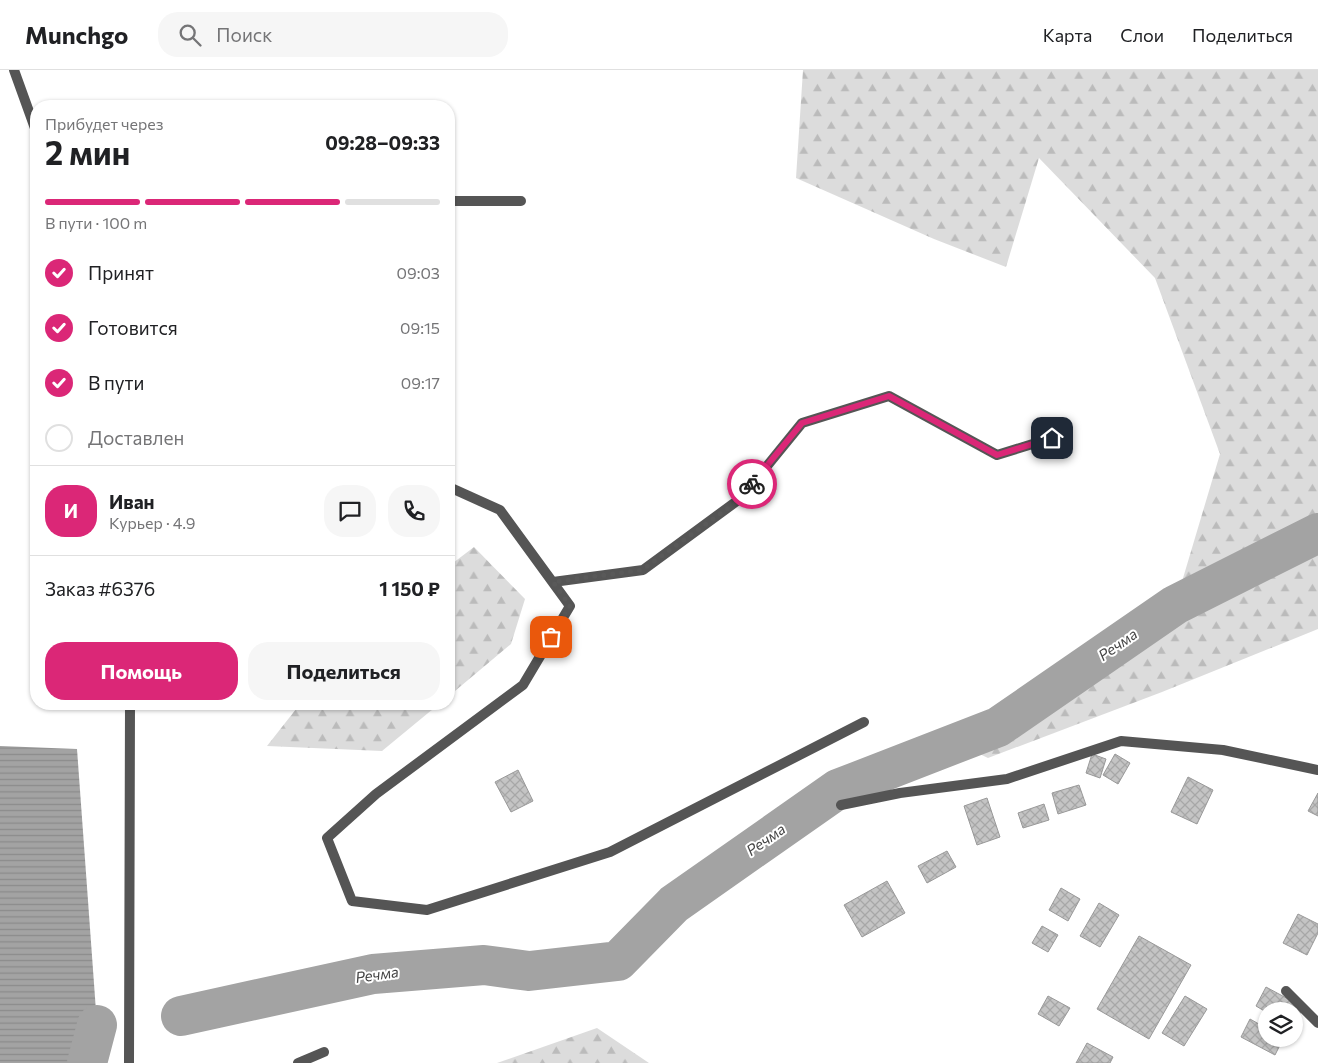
<!DOCTYPE html>
<html lang="ru">
<meta charset="utf-8">
<style>
body{margin:0;font-family:Commissioner,sans-serif;background:#f6f6f6;color:#202124;height:100vh;display:flex;flex-direction:column;font-size:19px;white-space:nowrap}
*{box-sizing:border-box;margin:0}
p{font-size:16px;color:#757577}
.icon{flex:none;width:28px;height:28px;fill:none;stroke:currentColor;stroke-width:2;stroke-linecap:round;stroke-linejoin:round}
.map{position:relative;flex:1;overflow:hidden}
.side{position:absolute;left:30px;top:30px;width:425px;height:610px;display:flex;flex-direction:column;background:#fff;border-radius:20px;box-shadow:0 1px 4px #0004}
.side>*{flex:none}
.buttons{position:absolute;left:1258px;top:932px;display:grid;gap:10px}
.buttons a{display:grid;place-items:center;width:45px;height:45px;border-radius:50%;background:#fff;box-shadow:0 1px 4px #0004;font-size:25px}
.pin{position:absolute;display:grid;place-items:center;width:42px;height:42px;color:#fff;margin:-21px;border-radius:10px;box-shadow:0 2px 8px #0006}
.courier{position:absolute;display:grid;place-items:center;width:50px;height:50px;margin:-25px;border:4px solid #db2777;border-radius:50%;background:#fff;color:#222;box-shadow:0 1px 6px #0007}
.head em{font-style:normal;font-weight:700}
.head div{display:flex;flex-direction:column-reverse}
.head{display:flex;align-items:center;justify-content:space-between;height:85px;padding:0 15px}
h1{font-size:32px;font-weight:700;line-height:38px}
.bar{display:grid;grid-template-columns:repeat(4,1fr);gap:8px 5px;align-content:center;height:60px;padding:0 15px}
.bar i{height:6px;border-radius:4px;background:#e0e0e0}
.bar .on{background:#db2777}
.bar p{grid-column:span 4}
.line{display:flex;align-items:center;gap:12px;padding:0 15px;border-top:1px solid #e0e0e0}
.line div{flex:1}
.round{display:grid;place-items:center;flex:none;width:52px;height:52px;border-radius:20px;background:#f6f6f6}
ol{padding:0 15px;list-style:none}
li{display:flex;align-items:center;gap:15px;height:55px}
li p{margin-inline-start:auto}
li .icon{padding:5px;border-radius:50%;background:#db2777;color:#fff;stroke-width:4}
li:last-child{color:#757577}
li i{width:28px;height:28px;border:2px solid #e0e0e0;border-radius:50%}
.action{display:flex;gap:10px;margin-top:auto;padding:10px 15px}
.action a{flex:1;height:58px;border-radius:20px;background:#db2777;color:#fff;font-size:20px;font-weight:700;line-height:58px;text-align:center}
.action a+a{background:#f6f6f6;color:#202124}
header{display:flex;align-items:center;gap:30px;box-sizing:border-box;height:70px;padding:0 25px;background:#fff;border-bottom:1px solid #e0e0e0}
header strong{font-size:24px}
nav{display:flex;gap:28px;margin-inline-start:auto;font-size:18px}
.search{width:350px;height:45px;background:#f6f6f6;display:flex;align-items:center;gap:12px;box-sizing:border-box;padding:0 18px;border-radius:20px;color:#757577;font-size:19px}
.map>svg:first-child{display:block}
.forest{fill:url(#forest-firs)}
.water{fill:url(#water-rules)}
.lines{fill:none;stroke-linecap:round;stroke-linejoin:round}
.river{stroke:#a3a3a3;stroke-width:40}
.building{fill:url(#building-cross-hatch);stroke:#999}
.lane{stroke:#555;stroke-width:10}
.street{stroke:#555;stroke-width:10}
.done{stroke:#595959;stroke-width:5;stroke-dasharray:0 9}
.route{stroke:#db2777;stroke-width:6}
.labels{text-anchor:middle;stroke-width:4;stroke-linejoin:round;paint-order:stroke}
.water-label{font-size:15px;font-style:italic;fill:#444;stroke:#fff}
</style>
<header>
<strong>Munchgo</strong>
<div class="search"><svg class="icon" aria-label="search" viewBox="0 0 24 24"><circle cx="10" cy="10" r="6"/><path d="M15 15l6 6"/></svg>Поиск</div>
<nav><a>Карта</a><a>Слои</a><a>Поделиться</a></nav>
</header>
<div class="map">
<svg width="1318" height="993" viewBox="0 0 1318 993">
<defs>
<pattern id="forest-firs" width="22" height="20" patternUnits="userSpaceOnUse" patternTransform="scale(1.25)"><rect width="22" height="20" fill="#dcdcdc"/><path d="M5 1l3.5 6h-7zM16 11l3.5 6h-7z" fill="#bbb"/></pattern>
<pattern id="water-rules" width="6" height="5" patternUnits="userSpaceOnUse" patternTransform="scale(1.25)"><rect width="6" height="5" fill="#a3a3a3"/><path d="M0 2.5h6" fill="none" stroke="#8b8b8b"/></pattern>
<pattern id="building-cross-hatch" width="8" height="8" patternUnits="userSpaceOnUse" patternTransform="scale(1.25)"><rect width="8" height="8" fill="#c4c4c4"/><path d="M0 0l8 8M0 8l8-8" fill="none" stroke="#a7a7a7"/></pattern>
</defs>
<rect width="100%" height="100%" fill="#fff"/>
<path class="forest" d="M803,0H1318V559L1162,622L988,688L957,673L998,657L1175,535L1220,384L1155,208L1039,88L1006,197L934,169L796,108Z
M474,477L525,529L511,574L449,626V496Z
M300,634H439L382,681L267,676Z
M597,958L649,993H497Z"/>
<path class="water" d="M0,676L77,679L97,955L87,993H0Z"/>
<g class="lines">
<path class="river" d="M181,946L373,904L484,895L529,901L618,891L674,834L838,719L998,657L1175,535L1318,463
M87,993L97,955"/>
</g>
<path class="building" d="M1092,684L1106,689L1100,708L1086,703Z
M1115,684L1130,693L1118,714L1103,705Z
M518,700L533,731L511,742L495,712Z
M1188,707L1213,720L1197,754L1171,742Z
M1079,715L1086,735L1058,744L1052,723Z
M1318,723V746L1308,741Z
M987,728L1000,767L977,775L964,736Z
M1044,734L1049,750L1023,758L1018,743Z
M947,781L956,797L927,813L918,796Z
M887,811L905,843L862,867L844,835Z
M1061,818L1080,829L1068,851L1049,840Z
M1099,833L1119,845L1100,877L1080,866Z
M1298,844L1318,854V863L1307,885L1283,873Z
M1042,856L1058,865L1048,882L1032,873Z
M1139,866L1191,895L1149,969L1097,939Z
M1266,917L1303,937L1294,955V941L1266,942L1256,936Z
M1048,926L1070,938L1059,956L1038,944Z
M1185,926L1207,939L1184,976L1162,963Z
M1250,949L1266,958V969H1283L1275,985L1241,967Z
M1087,973L1113,987L1110,993H1076Z"/>
<g class="lines">
<path class="lane" d="M841,735L900,723L1007,709L1121,671L1223,680L1318,700
M1286,921L1318,953
M298,993L324,982"/>
<path class="street" d="M14,0L36,61
M449,131H521
M449,417L500,440L570,536L523,615L376,724L327,768L352,831L427,840L610,782L864,652
M553,512L643,500L741,428L802,353L889,326L997,385L1052,368
M129,993L130,634"/>
</g>
<g class="lines">
<path class="done" d="M551,567L570,536L553,512L642,500L742,428L752,414"/>
<path class="route" d="M752,414L802,353L889,326L997,385L1052,368"/>
</g>
<g class="labels">
<g class="water-label">
<text transform="translate(1118 575) rotate(-35)" y="5">Речма</text>
<text transform="translate(766 770) rotate(-35)" y="5">Речма</text>
<text transform="translate(377 905) rotate(-8)" y="5">Речма</text>
</g>
</g>
</svg>
<div class="buttons">
<a><svg class="icon" aria-label="layers" viewBox="0 0 24 24"><path d="M12 4l9 5-9 5-9-5zM3 14l9 5 9-5"/></svg></a>
</div>
<div class="pin" style="left:551px;top:567px;background:#ea580c"><svg class="icon" aria-label="bag" viewBox="0 0 24 24"><path d="M5 8h14l-1 12H6zM9 8a3 3 0 0 1 6 0"/></svg></div>
<div class="pin" style="left:1052px;top:368px;background:#1f2937"><svg class="icon" aria-label="home" viewBox="0 0 24 24"><path d="M3 11l9-7 9 7M6 9v11h12V9"/></svg></div>
<div class="courier" style="left:752px;top:414px"><svg class="icon" aria-label="bike" viewBox="0 0 24 24"><circle cx="6" cy="16" r="4"/><circle cx="18" cy="16" r="4"/><path d="M6 16l4-8h5l3 8M10 8l3 8H6M13 5h3"/></svg></div>
<section class="side">
<div class="head"><div><h1>2 мин</h1><p>Прибудет через</p></div><em>09:28–09:33</em></div>
<div class="bar"><i class="on"></i><i class="on"></i><i class="on"></i><i></i><p>В пути · 100 m</p></div>
<ol>
<li><svg class="icon" aria-label="check" viewBox="0 0 24 24"><path d="M5 12l5 5 9-10"/></svg>Принят<p>09:03</p></li>
<li><svg class="icon" aria-label="check" viewBox="0 0 24 24"><path d="M5 12l5 5 9-10"/></svg>Готовится<p>09:15</p></li>
<li><svg class="icon" aria-label="check" viewBox="0 0 24 24"><path d="M5 12l5 5 9-10"/></svg>В пути<p>09:17</p></li>
<li><i></i>Доставлен</li>
</ol>
<div class="line" style="height:90px"><b class="round" style="background:#db2777;color:#fff">И</b><div><b>Иван</b><p>Курьер · 4.9</p></div><a class="round"><svg class="icon" aria-label="chat" viewBox="0 0 24 24"><path d="M4 5h16v11H9l-5 4z"/></svg></a><a class="round"><svg class="icon" aria-label="phone" viewBox="0 0 24 24"><path d="M5 4h4l2 5-3 2q2 4 5 5l2-3 5 2v4C11 20 4 13 5 4z"/></svg></a></div>
<div class="line" style="height:65px"><div>Заказ #6376</div><b>1 150 ₽</b></div>
<div class="action"><a>Помощь</a><a>Поделиться</a></div>
</section>
</div>
